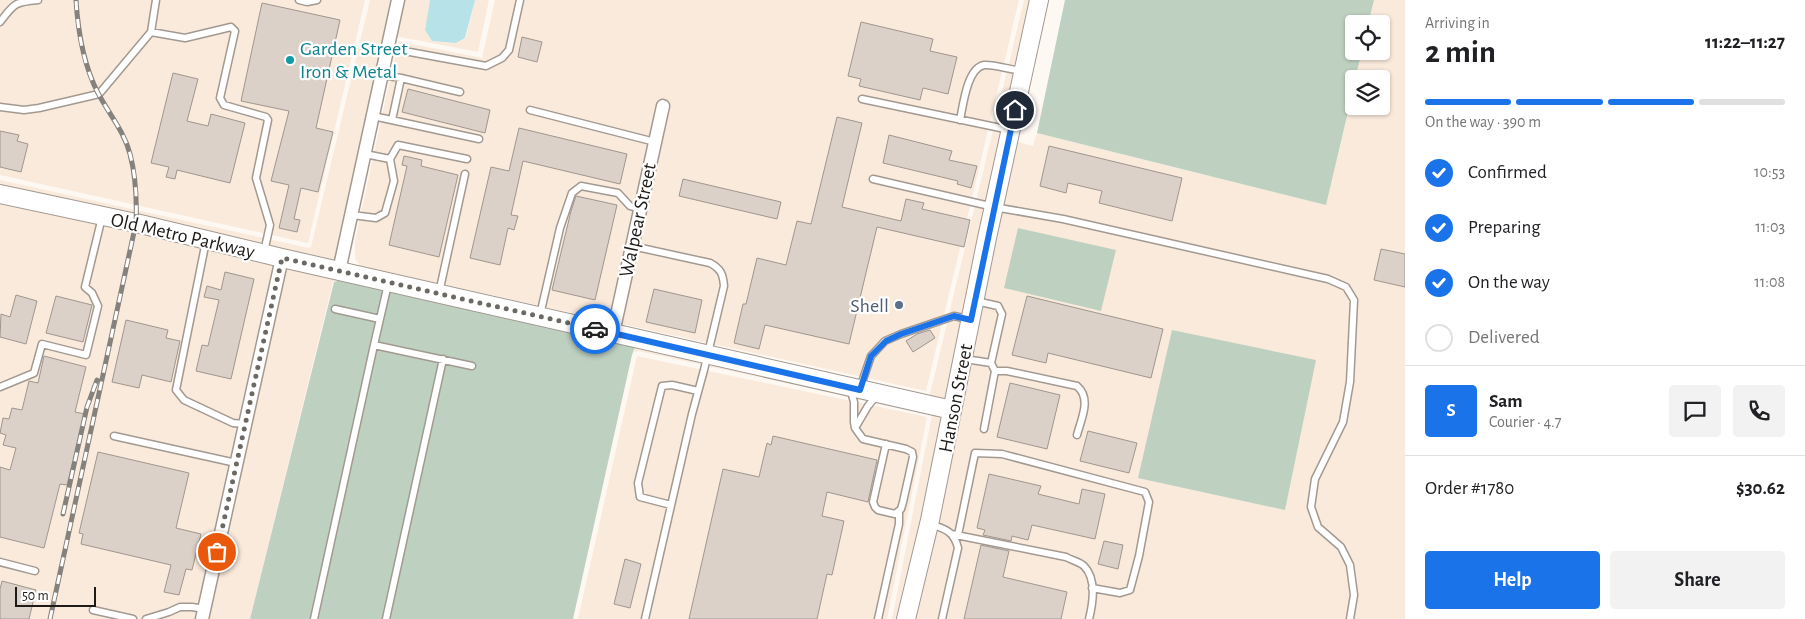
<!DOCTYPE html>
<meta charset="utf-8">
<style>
body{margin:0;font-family:"Alegreya Sans",sans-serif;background:#f2f2f2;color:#202124;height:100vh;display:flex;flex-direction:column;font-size:19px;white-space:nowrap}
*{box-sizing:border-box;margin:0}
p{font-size:16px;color:#757577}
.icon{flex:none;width:28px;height:28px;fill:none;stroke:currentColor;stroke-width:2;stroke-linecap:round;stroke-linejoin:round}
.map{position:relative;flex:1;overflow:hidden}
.sheet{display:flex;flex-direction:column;background:#fff;width:400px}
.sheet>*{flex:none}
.buttons{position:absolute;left:1345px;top:15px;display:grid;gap:10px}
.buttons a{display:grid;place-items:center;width:45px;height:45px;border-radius:5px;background:#fff;box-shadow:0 1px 4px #0004;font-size:25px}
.scale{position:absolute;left:15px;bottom:12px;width:81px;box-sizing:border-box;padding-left:5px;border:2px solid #1d1a17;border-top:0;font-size:14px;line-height:18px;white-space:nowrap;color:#1d1a17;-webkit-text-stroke:4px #fff;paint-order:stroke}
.pin{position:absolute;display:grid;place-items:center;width:42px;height:42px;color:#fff;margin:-21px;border:2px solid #fff;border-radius:50%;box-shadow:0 1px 5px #0007}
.courier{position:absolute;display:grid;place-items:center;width:50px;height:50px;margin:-25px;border:4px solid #1a73e8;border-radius:50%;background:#fff;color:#222;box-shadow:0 1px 6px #0007}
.headline em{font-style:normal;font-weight:700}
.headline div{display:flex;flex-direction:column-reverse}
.headline{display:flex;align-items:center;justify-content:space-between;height:85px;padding:0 20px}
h1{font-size:32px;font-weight:700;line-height:38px}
.bar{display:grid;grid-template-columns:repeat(4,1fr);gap:8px 5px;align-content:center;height:60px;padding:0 20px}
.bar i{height:6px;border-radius:4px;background:#e0e0e0}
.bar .on{background:#1a73e8}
.bar p{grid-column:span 4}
.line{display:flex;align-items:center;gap:12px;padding:0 20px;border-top:1px solid #e0e0e0}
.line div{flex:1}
.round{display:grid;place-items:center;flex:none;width:52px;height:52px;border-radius:5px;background:#f2f2f2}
ol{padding:0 20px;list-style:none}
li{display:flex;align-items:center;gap:15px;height:55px}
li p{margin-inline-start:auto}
li .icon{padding:5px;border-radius:50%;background:#1a73e8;color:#fff;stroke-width:4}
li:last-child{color:#757577}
li i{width:28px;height:28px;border:2px solid #e0e0e0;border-radius:50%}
.cta{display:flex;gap:10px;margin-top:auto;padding:10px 20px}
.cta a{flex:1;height:58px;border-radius:5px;background:#1a73e8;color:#fff;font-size:20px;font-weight:700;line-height:58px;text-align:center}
.cta a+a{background:#f2f2f2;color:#202124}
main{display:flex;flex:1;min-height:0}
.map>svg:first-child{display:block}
.built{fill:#faeadc;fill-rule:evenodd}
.green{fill:#bed1c1}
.water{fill:#b6e2e8}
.building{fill:#dbd1c9;stroke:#9f968e}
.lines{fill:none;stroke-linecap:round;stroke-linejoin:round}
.lane-casing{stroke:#a29991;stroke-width:9}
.street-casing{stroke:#a29991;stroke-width:15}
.secondary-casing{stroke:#a29991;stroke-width:20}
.lane{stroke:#fff;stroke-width:6}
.street{stroke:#fff;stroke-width:12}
.secondary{stroke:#fff;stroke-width:18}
.rail-casing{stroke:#85817d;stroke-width:5}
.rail{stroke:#fff;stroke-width:3;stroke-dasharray:9;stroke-linecap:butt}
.done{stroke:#6c6864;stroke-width:5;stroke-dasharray:0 9}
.route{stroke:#1a73e8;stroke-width:6}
.culture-dot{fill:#0f9aa8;stroke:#fff;stroke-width:2}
.service-dot{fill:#5c6f8a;stroke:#fff;stroke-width:2}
.labels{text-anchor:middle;stroke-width:4.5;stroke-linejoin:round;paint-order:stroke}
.culture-label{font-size:20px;fill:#0d838f;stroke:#fff;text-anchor:start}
.street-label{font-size:20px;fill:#1d1a17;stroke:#fff}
.service-label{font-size:20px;fill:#4e5e75;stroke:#fff;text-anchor:end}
</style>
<main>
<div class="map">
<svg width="1405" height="619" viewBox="0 0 1405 619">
<rect width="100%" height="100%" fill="#fef8f3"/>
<path class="built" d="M0,0H365L308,243L0,175Z
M370,0H430L425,30L432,41L456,43L466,38L475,0H489L478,52L395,36L346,267L0,188V180L309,248L311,247Z
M495,0H1019L926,391L360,266L355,258V241L398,41L482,58Z
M1024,0H1032L947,403L928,396L930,394Z
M1249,0H1405V619H913L1015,141L1033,146L1037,133L1209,176ZM1354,24H1381V51H1354ZM1354,79H1381V106H1354Z
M0,202L344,279L333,282L250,619H0Z
M636,344L945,414L900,619H892L932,415L928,413L638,351L634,352Z
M637,356L927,417L887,619H578Z"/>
<path class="green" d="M1065,0H1374L1368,24H1354V51H1362L1355,79H1354V86L1326,205L1037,133Z
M1018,228L1116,250L1101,311L1004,288Z
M344,279L636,344L632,355L573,619H250L334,282Z
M1172,330L1316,360L1285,510L1138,478Z"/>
<path class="water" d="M430,0H475L465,38L456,43L432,41L425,30Z"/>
<path class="building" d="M262,3L340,20L316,128L333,132L318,192L301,188L294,219L300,220L297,232L279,228L289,185L271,181L289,111L241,101Z
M861,22L933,39L930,51L957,57L948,94L923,88L920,100L859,86L861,79L848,76Z
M522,37L542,42L537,62L518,57Z
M173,73L198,79L187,121L208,126L211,114L245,123L230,183L177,170L175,179L166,177L169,167L151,163Z
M408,89L490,110L485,133L402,112Z
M837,117L862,123L842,207L901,221L906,199L924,203L922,209L970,220L964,247L877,227L849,344L765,325L759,349L734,343L743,304H746L757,258L786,265L797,221L811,224Z
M519,128L627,154L620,184L523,161L511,215L518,216L514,230L508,228L500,265L470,258L491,167L509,171Z
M0,131L19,135L17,141L28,144L21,172L0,167Z
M889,135L952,151L949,160L977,166L971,188L957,184L958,181L883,163Z
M1049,146L1182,178L1172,221L1099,203L1102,191L1068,183L1066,193L1040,186Z
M404,156L422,160L421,166L458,175L439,257L389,245L407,166L402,165Z
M683,179L781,202L777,219L679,196Z
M576,196L617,205L595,300L552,290L571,211Z
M1381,249L1405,254V287L1374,280Z
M225,272L254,279L231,379L196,371L202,345L208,346L219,300L204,297L207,286L221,290Z
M654,289L702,300L695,333L646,322Z
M16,295L37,301L26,344L0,337L1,314L10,317Z
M56,296L92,305L83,342L46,333Z
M1027,296L1163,329L1151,378L1048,353L1046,363L1012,355Z
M126,320L168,330L166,338L180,341L171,382L142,375L139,388L112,382Z
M930,330L935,338L913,352L906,341L917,334Z
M44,356L86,367L75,412L85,414L67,485L60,484L44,548L0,537V467L10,470L16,448L3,445L6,435L0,433L3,418L9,419L12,408L22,410L29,381L38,383Z
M1010,383L1060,395L1047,449L997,437Z
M1088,431L1137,443L1129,473L1080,461Z
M773,436L877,460L868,502L827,492L822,516L844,521L832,575L827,574L817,619H689L723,469L759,477L767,443L771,445Z
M98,452L189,473L176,528L201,534L192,570L186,569L179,595L164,592L171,565L81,544L83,534L79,533Z
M989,474L1041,486L1038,494L1079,504L1082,489L1105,494L1095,539L1032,525L1028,540L1012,536L1011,541L983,535L985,530L977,528Z
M1104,541L1123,545L1118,569L1098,564Z
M981,545L1009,551L1003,577L1067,592L1061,619H964Z
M625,559L641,564L630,608L614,604Z
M2,581L36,590L29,619H0V589Z"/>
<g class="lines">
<defs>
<path id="lane" d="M299,0L307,2L317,0
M0,22C14,4 14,2 38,0
M151,32L156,0
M388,48L486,66L502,58L509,50L520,0
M382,75L401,78L392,120
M401,78L460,92
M862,99L1010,130
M0,107L24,110L39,108L99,94L151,32L185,38L231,27L235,31L220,98L224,105L266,117L268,120L256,178L270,225L264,252
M530,110L655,142
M373,116L479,139
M960,120C963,106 967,68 984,65C993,64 1012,70 1022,71
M365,154L390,159L398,145L467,159
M873,179L994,207L1063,219L1328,279L1346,287L1354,300L1350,382L1343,422L1315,479L1311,507L1318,527L1341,547L1350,565L1354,595L1350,619
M352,215L376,218L385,213L394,181L390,159
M206,241L176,390L184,400L233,423L245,424
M632,246L710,263C721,269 723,274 724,286L704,370L692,414L645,619
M388,284L374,345L472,366
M439,293L465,174
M976,301L998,306L1002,314L991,363L995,371L984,429
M335,309L380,319
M540,315L560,228L572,193L581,186L618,193L630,206L640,209
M965,359L991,363
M995,371H1007L1077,386C1092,399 1081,419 1077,435
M0,387L34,373L42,344L86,355L98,306L92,293L85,287L102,217
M850,388L854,402V422L855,428L868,406L877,395
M860,388L871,356L885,341L901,334L954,316L968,319
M855,428L863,439L906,449L912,452L913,457L903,502L901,509L895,514L878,510L875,507L873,502L886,444
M114,436L236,463
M671,505L640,497L638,483L662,386L672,385L698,391
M930,524C945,529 954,531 958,548L942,619
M951,534L1066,557C1071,560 1080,562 1084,566C1097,579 1093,603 1089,619
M958,535L975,453L1002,454L1145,492L1149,502L1139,556L1130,590L1120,593L1092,588
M0,562L35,571
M93,610L133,619
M146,619L169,612L180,607H192L205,609
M314,619L374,345
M386,619L443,359
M878,619L899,524V512"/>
<path id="street" d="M339,271L398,0
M613,333L663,106
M202,619L282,258"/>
<path id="secondary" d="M0,194L136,223L282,258L952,410
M906,619L930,520L987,238L1039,0"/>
</defs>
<use href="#lane" class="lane-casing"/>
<use href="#street" class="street-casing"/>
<use href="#secondary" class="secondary-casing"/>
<use href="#lane" class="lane"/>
<use href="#street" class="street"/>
<use href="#secondary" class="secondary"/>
<defs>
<path id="rail" d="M63,514L87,407L97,380
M50,619L136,223C137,199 136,177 130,154C124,131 109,114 98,93C83,64 78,32 76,0"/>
</defs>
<use href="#rail" class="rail-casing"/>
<use href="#rail" class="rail"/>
</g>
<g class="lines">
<path class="done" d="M217,552L282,258L595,329"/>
<path class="route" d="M595,329L860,390L871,356L886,341L901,334L954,316L971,320L1015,110"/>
</g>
<circle class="culture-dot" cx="290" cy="60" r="5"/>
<circle class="service-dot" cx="899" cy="305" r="5"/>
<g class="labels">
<g class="culture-label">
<text x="300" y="55">Garden Street<tspan x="300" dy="23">Iron &amp; Metal</tspan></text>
</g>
<g class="street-label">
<text transform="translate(637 220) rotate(-78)" y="7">Walpear Street</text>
<text transform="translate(183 235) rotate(13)" y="7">Old Metro Parkway</text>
<text transform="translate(955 398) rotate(-79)" y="7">Hanson Street</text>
</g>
<g class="service-label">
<text x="889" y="312">Shell</text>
</g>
</g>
</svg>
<div class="buttons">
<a><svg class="icon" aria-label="locate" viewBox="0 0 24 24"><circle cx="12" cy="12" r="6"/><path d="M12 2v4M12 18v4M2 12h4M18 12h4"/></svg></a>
<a><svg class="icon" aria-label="layers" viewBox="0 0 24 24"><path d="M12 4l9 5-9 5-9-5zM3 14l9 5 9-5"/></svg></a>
</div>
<div class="scale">50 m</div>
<div class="pin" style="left:217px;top:552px;background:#ea580c"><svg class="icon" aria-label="bag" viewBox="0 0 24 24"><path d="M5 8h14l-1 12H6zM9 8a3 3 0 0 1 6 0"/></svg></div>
<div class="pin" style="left:1015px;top:110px;background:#1f2937"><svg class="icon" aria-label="home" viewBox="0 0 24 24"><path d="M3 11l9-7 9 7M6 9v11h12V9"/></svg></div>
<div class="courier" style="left:595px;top:329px"><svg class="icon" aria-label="car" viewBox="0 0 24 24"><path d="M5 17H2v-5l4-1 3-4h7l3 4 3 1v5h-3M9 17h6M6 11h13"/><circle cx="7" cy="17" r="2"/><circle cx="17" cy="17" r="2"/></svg></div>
</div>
<section class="sheet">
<div class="headline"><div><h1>2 min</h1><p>Arriving in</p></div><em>11:22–11:27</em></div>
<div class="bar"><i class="on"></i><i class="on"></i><i class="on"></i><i></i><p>On the way · 390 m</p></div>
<ol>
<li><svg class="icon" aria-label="check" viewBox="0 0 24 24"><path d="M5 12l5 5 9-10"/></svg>Confirmed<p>10:53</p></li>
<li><svg class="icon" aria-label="check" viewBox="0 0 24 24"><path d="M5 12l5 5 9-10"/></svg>Preparing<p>11:03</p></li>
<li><svg class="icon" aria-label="check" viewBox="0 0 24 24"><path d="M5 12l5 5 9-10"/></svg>On the way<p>11:08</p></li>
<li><i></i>Delivered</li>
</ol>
<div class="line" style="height:90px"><b class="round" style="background:#1a73e8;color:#fff">S</b><div><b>Sam</b><p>Courier · 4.7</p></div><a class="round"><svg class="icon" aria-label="chat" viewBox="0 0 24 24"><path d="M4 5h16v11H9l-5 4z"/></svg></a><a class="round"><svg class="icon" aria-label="phone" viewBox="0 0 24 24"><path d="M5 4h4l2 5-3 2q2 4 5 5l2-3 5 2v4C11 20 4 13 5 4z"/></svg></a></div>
<div class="line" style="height:65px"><div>Order #1780</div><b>$30.62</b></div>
<div class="cta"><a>Help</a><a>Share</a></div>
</section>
</main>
